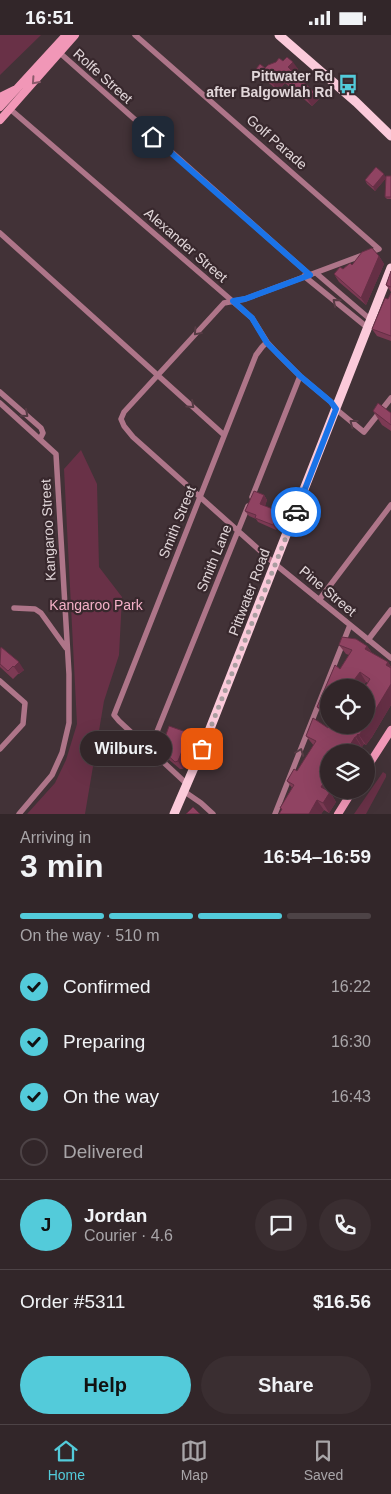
<!DOCTYPE html>
<meta charset="utf-8">
<style>
body{margin:0;font-family:Arial,sans-serif;background:#3a2e31;color:#f1f3f6;height:100vh;display:flex;flex-direction:column;font-size:19px;white-space:nowrap}
*{box-sizing:border-box;margin:0}
p{font-size:16px;color:#a8a5a8}
.icon{flex:none;width:28px;height:28px;fill:none;stroke:currentColor;stroke-width:2;stroke-linecap:round;stroke-linejoin:round}
.map{position:relative;height:779px;overflow:hidden}
.side{display:flex;flex-direction:column;background:#322629;flex:1}
.side>*{flex:none}
.tools{position:absolute;left:320px;top:644px;display:grid;gap:10px}
.tools a{display:grid;place-items:center;width:55px;height:55px;border-radius:50%;background:#322629;box-shadow:0 5px 20px #0002,0 0 0 1px #4d4346;font-size:25px}
.pin{position:absolute;display:grid;place-items:center;width:42px;height:42px;color:#fff;margin:-21px;border-radius:10px;box-shadow:0 2px 8px #0006}
.courier{position:absolute;display:grid;place-items:center;width:50px;height:50px;margin:-25px;border:4px solid #1a73e8;border-radius:50%;background:#fff;color:#222;box-shadow:0 1px 6px #0007}
.bubble{position:absolute;height:35px;border-radius:18px;background:#322629;box-shadow:0 5px 20px #0002,0 0 0 1px #4d4346;font-size:16px;font-weight:600;line-height:35px;text-align:center}
.headline em{font-style:normal;font-weight:600}
.headline div{display:flex;flex-direction:column-reverse}
.headline{display:flex;align-items:center;justify-content:space-between;height:85px;padding:0 20px}
h1{font-size:32px;font-weight:600;line-height:38px}
.bar{display:grid;grid-template-columns:repeat(4,1fr);gap:8px 5px;align-content:center;height:60px;padding:0 20px}
.bar i{height:6px;border-radius:4px;background:#4d4346}
.bar .on{background:#53cbda}
.bar p{grid-column:span 4}
.line{display:flex;align-items:center;gap:12px;padding:0 20px;border-top:1px solid #4d4346}
.line div{flex:1}
.round{display:grid;place-items:center;flex:none;width:52px;height:52px;border-radius:26px;background:#3a2e31}
ol{padding:0 20px;list-style:none}
li{display:flex;align-items:center;gap:15px;height:55px}
li p{margin-inline-start:auto}
li .icon{padding:5px;border-radius:50%;background:#53cbda;color:#111;stroke-width:4}
li:last-child{color:#a8a5a8}
li i{width:28px;height:28px;border:2px solid #4d4346;border-radius:50%}
.primary-button{display:flex;gap:10px;margin-top:auto;padding:10px 20px}
.primary-button a{flex:1;height:58px;border-radius:30px;background:#53cbda;color:#111;font-size:20px;font-weight:600;line-height:58px;text-align:center}
.primary-button a+a{background:#3a2e31;color:#f1f3f6}
.status{display:flex;justify-content:space-between;align-items:center;height:35px;padding:0 25px;background:#322629;direction:ltr}
.status svg{height:14px;fill:currentColor}
.tab-bar{display:flex;justify-content:space-around;align-items:center;height:70px;border-top:1px solid #4d4346;background:#322629;font-size:14px;color:#a8a5a8}
.tab-bar a{display:grid;justify-items:center;gap:2px}
.tab-bar .on{color:#53cbda}
.map>svg:first-child{display:block}
.green{fill:#693147}
.lines{fill:none;stroke-linecap:round;stroke-linejoin:round}
.street{stroke:#ae7589;stroke-width:5.5}
.secondary{stroke:#f197b7;stroke-width:8}
.primary{stroke:#fbcada;stroke-width:9}
.wall{fill:#7c3a54}
.shaded-wall{fill:#652f45}
.building{fill:#904362;stroke:#652f45}
.oneway{stroke:#8b5a6b}
.oneway2{stroke:#563b44}
.done{stroke:#a99da0;stroke-width:5;stroke-dasharray:0 9}
.route{stroke:#1a73e8;stroke-width:6}
.labels{text-anchor:middle;stroke-width:4.5;stroke-linejoin:round;paint-order:stroke}
.street-label{font-size:14px;fill:#e1d6d9;stroke:#38282d}
.poi-label{font-size:14px;font-weight:bold;fill:#e1d6d9;stroke:#38282d;text-anchor:end}
.park-label{font-size:14px;fill:#f4b0c7;stroke:#38282d}
</style>
<div class="status"><b>16:51</b><svg viewBox="0 0 49 12"><path d="M0 12V9h3v3zM5 12V6h3v6zM10 12V3h3v9zM15 12V0h3v12zM26 1h20v11H26zM47 4h2v5h-2z"/></svg></div>
<div class="map">
<svg width="391" height="779" viewBox="0 0 391 779">
<rect width="100%" height="100%" fill="#423237"/>
<path class="green" d="M0,0H41L0,40Z
M81,415L97,449L99,532L122,562L119,620L104,666L85,779H27L55,748L66,725L77,689L64,434Z
M383,737L386,739V742L366,779H354Z"/>
<g class="lines">
<path class="street" d="M135,0L379,214L245,264L224,268L124,377L121,384L124,391L133,402L275,529L391,623
M60,18L310,240
M10,74L252,283L267,307L277,318L300,341L331,367L336,374L364,397L391,363
M0,198L224,400
M316,238L371,285
M304,241L368,293
M0,357L41,393L43,398L40,404
M0,368L56,419L69,639V688L62,718L52,740L19,779
M252,462L300,341
M319,565L391,470
M14,573L35,574L41,578L66,613
M368,605L391,575
M0,646L25,668L23,689L0,714
M150,714L248,471
M188,750L119,686L114,680L256,320L262,312L267,307
M185,757L201,768L213,779
M275,779L350,590"/>
<path class="secondary" d="M0,62L14,55
M0,72L66,0
M0,85L75,0
M366,734L391,695
M338,779L353,755"/>
<path class="primary" d="M279,0L356,67L391,101
M174,779L202,714L391,233"/>
</g>
<path class="wall" d="M283,26L298,34L294,38L314,57L319,64L312,71L285,48L278,56L261,41L256,34L265,33Z
M391,141V164H387L385,162L386,143L375,156L367,149L365,145Z
M379,221L384,229L366,270L339,247L334,239L352,230Z
M391,236V257L386,250Z
M391,258V306L377,301L372,294L388,264Z
M373,376L391,378V396L382,390Z
M264,460L267,465L265,471L281,481L276,495L258,487L256,484L249,481L245,476Z
M342,602L356,604L367,611L372,618L388,627L391,632V670L372,702L366,710L364,709L362,712L361,711L358,718H329V755H331L330,757L336,767L329,778L324,775L321,779H279L282,775L280,773L292,753L287,746L294,734L297,736L314,711L306,701L313,683L328,693L330,690H366V652H365L368,648L366,647L362,652H329V683L324,682L317,672L335,630L340,634L349,620L346,619L339,610Z
M0,613L24,635L19,639H18L13,644L0,632Z
M194,706L183,734H180L167,723L162,715L163,713L162,711Z"/>
<path class="shaded-wall" d="M293,27L298,34L293,40L288,32Z
M280,41L285,48L278,56L273,49Z
M314,57L319,64L312,71L307,64Z
M384,139L386,143L375,156L373,152Z
M379,221L384,229L366,270L361,263Z
M264,460L267,465L264,474L260,469Z
M278,476L281,481L276,495L273,490Z
M367,611L374,621L365,614Z
M19,627L24,635L19,639L14,632Z
M388,627L391,632V637L386,630Z
M360,637L366,647L362,652H353L351,649Z
M348,648L351,652H346Z
M391,649V670L372,702L366,710L359,700Z
M189,698L194,706L183,734L178,726Z
M358,699L364,709L362,712L356,702Z
M355,702L361,711L358,718H345Z
M329,739V755H331L330,757L336,767L329,778L323,768L321,752Z
M317,765L324,775L321,779H309Z"/>
<path class="building" d="M287,22L293,27L288,32L314,57L307,64L280,41L273,49L256,34L260,29L265,33L268,30L276,27L279,23L283,26Z
M376,132L384,139L373,152L365,145Z
M386,141H391V162H385Z
M372,213L379,221L361,263L334,239L340,232L343,234L350,228L352,230L362,217Z
M391,236V252L386,250Z
M391,258V301L372,294L385,263L388,264Z
M378,368L391,378V390L373,376Z
M254,456L264,460L260,469L278,476L273,490L255,483L256,480L245,476Z
M342,602L356,604L367,611L365,614L388,627L386,630L391,633V649L365,692L359,700L358,699L356,702H355L345,718H329V739L321,752L330,757L323,768L317,765L309,779H279L282,774L280,773L294,750L287,746L294,734L297,736L316,706L306,701L313,683L328,693L330,690H366V652H365L370,644L360,637L351,649L348,648L346,652H329V676L317,672L335,630L340,634L352,615L339,610Z
M1,612L19,627L14,632L13,631L8,636L0,629Z
M169,691L189,698L178,726L175,727L162,715L163,712L162,711Z
M193,772L200,779H186Z"/>
<defs><path id="oneway-chevron" d="M-2-3.5L2.5 0L-2 3.5" fill="none" stroke-width="1.6" stroke-linecap="round" stroke-linejoin="round" transform="scale(1.25)"/></defs>
<use class="oneway" href="#oneway-chevron" transform="translate(35 46) rotate(132)"/>
<g class="oneway2">
<use href="#oneway-chevron" transform="translate(336 267) rotate(-140)"/>
<use href="#oneway-chevron" transform="translate(197 297) rotate(132)"/>
<use href="#oneway-chevron" transform="translate(191 370) rotate(42)"/>
<use href="#oneway-chevron" transform="translate(25 379) rotate(41)"/>
<use href="#oneway-chevron" transform="translate(353 388) rotate(-142)"/>
<use href="#oneway-chevron" transform="translate(300 717) rotate(-69)"/>
</g>
<g class="lines">
<path class="done" d="M202,714L296,477"/>
<path class="route" d="M153,102L310,240L245,264L233,266L252,283L267,308L300,341L331,367L336,374L296,477"/>
</g>
<defs>
<symbol id="bus-bare" viewBox="-9 -9 18 18"><path d="M-5-6H5V4H4V6H2V4H-2V6H-4V4H-5ZM-3.5-4V0h7V-4ZM-3.5 1.2v1.5H-2V1.2ZM2 1.2v1.5H3.5V1.2Z" fill="#53cbda" stroke="#38282d" stroke-width="2.5" paint-order="stroke"/></symbol>
</defs>
<g fill-rule="evenodd">
<use href="#bus-bare" x="334" y="35" width="28" height="28"/>
</g>
<g class="labels">
<g class="street-label">
<text transform="translate(103 41) rotate(42)" y="5">Rolfe Street</text>
<text transform="translate(277 107) rotate(41)" y="5">Golf Parade</text>
<text transform="translate(186 210) rotate(41)" y="5">Alexander Street</text>
<text transform="translate(177 487) rotate(-68)" y="5">Smith Street</text>
<text transform="translate(48 495) rotate(-93)" y="5">Kangaroo Street</text>
<text transform="translate(214 523) rotate(-68)" y="5">Smith Lane</text>
<text transform="translate(328 556) rotate(40)" y="5">Pine Street</text>
<text transform="translate(249 557) rotate(-69)" y="5">Pittwater Road</text>
</g>
<g class="poi-label">
<text x="333" y="46">Pittwater Rd<tspan x="333" dy="16">after Balgowlah Rd</tspan></text>
</g>
<g class="park-label">
<text x="96" y="575">Kangaroo Park</text>
</g>
</g>
</svg>
<div class="tools">
<a><svg class="icon" aria-label="locate" viewBox="0 0 24 24"><circle cx="12" cy="12" r="6"/><path d="M12 2v4M12 18v4M2 12h4M18 12h4"/></svg></a>
<a><svg class="icon" aria-label="layers" viewBox="0 0 24 24"><path d="M12 4l9 5-9 5-9-5zM3 14l9 5 9-5"/></svg></a>
</div>
<div class="pin" style="left:202px;top:714px;background:#ea580c"><svg class="icon" aria-label="bag" viewBox="0 0 24 24"><path d="M5 8h14l-1 12H6zM9 8a3 3 0 0 1 6 0"/></svg></div>
<div class="pin" style="left:153px;top:102px;background:#1f2937"><svg class="icon" aria-label="home" viewBox="0 0 24 24"><path d="M3 11l9-7 9 7M6 9v11h12V9"/></svg></div>
<div class="courier" style="left:296px;top:477px"><svg class="icon" aria-label="car" viewBox="0 0 24 24"><path d="M5 17H2v-5l4-1 3-4h7l3 4 3 1v5h-3M9 17h6M6 11h13"/><circle cx="7" cy="17" r="2"/><circle cx="17" cy="17" r="2"/></svg></div>
<div class="bubble" style="left:80px;top:696px;width:92px">Wilburs.</div>
</div>
<section class="side">
<div class="headline"><div><h1>3 min</h1><p>Arriving in</p></div><em>16:54–16:59</em></div>
<div class="bar"><i class="on"></i><i class="on"></i><i class="on"></i><i></i><p>On the way · 510 m</p></div>
<ol>
<li><svg class="icon" aria-label="check" viewBox="0 0 24 24"><path d="M5 12l5 5 9-10"/></svg>Confirmed<p>16:22</p></li>
<li><svg class="icon" aria-label="check" viewBox="0 0 24 24"><path d="M5 12l5 5 9-10"/></svg>Preparing<p>16:30</p></li>
<li><svg class="icon" aria-label="check" viewBox="0 0 24 24"><path d="M5 12l5 5 9-10"/></svg>On the way<p>16:43</p></li>
<li><i></i>Delivered</li>
</ol>
<div class="line" style="height:90px"><b class="round" style="background:#53cbda;color:#111">J</b><div><b>Jordan</b><p>Courier · 4.6</p></div><a class="round"><svg class="icon" aria-label="chat" viewBox="0 0 24 24"><path d="M4 5h16v11H9l-5 4z"/></svg></a><a class="round"><svg class="icon" aria-label="phone" viewBox="0 0 24 24"><path d="M5 4h4l2 5-3 2q2 4 5 5l2-3 5 2v4C11 20 4 13 5 4z"/></svg></a></div>
<div class="line" style="height:65px"><div>Order #5311</div><b>$16.56</b></div>
<div class="primary-button"><a>Help</a><a>Share</a></div>
</section>
<nav class="tab-bar">
<a class="on"><svg class="icon" aria-label="home" viewBox="0 0 24 24"><path d="M3 11l9-7 9 7M6 9v11h12V9"/></svg>Home</a>
<a><svg class="icon" aria-label="map" viewBox="0 0 24 24"><path d="M3 6l6-2 6 2 6-2v14l-6 2-6-2-6 2zM9 4v14M15 6v14"/></svg>Map</a>
<a><svg class="icon" aria-label="saved" viewBox="0 0 24 24"><path d="M7 4h10v16l-5-4-5 4z"/></svg>Saved</a>
</nav>
